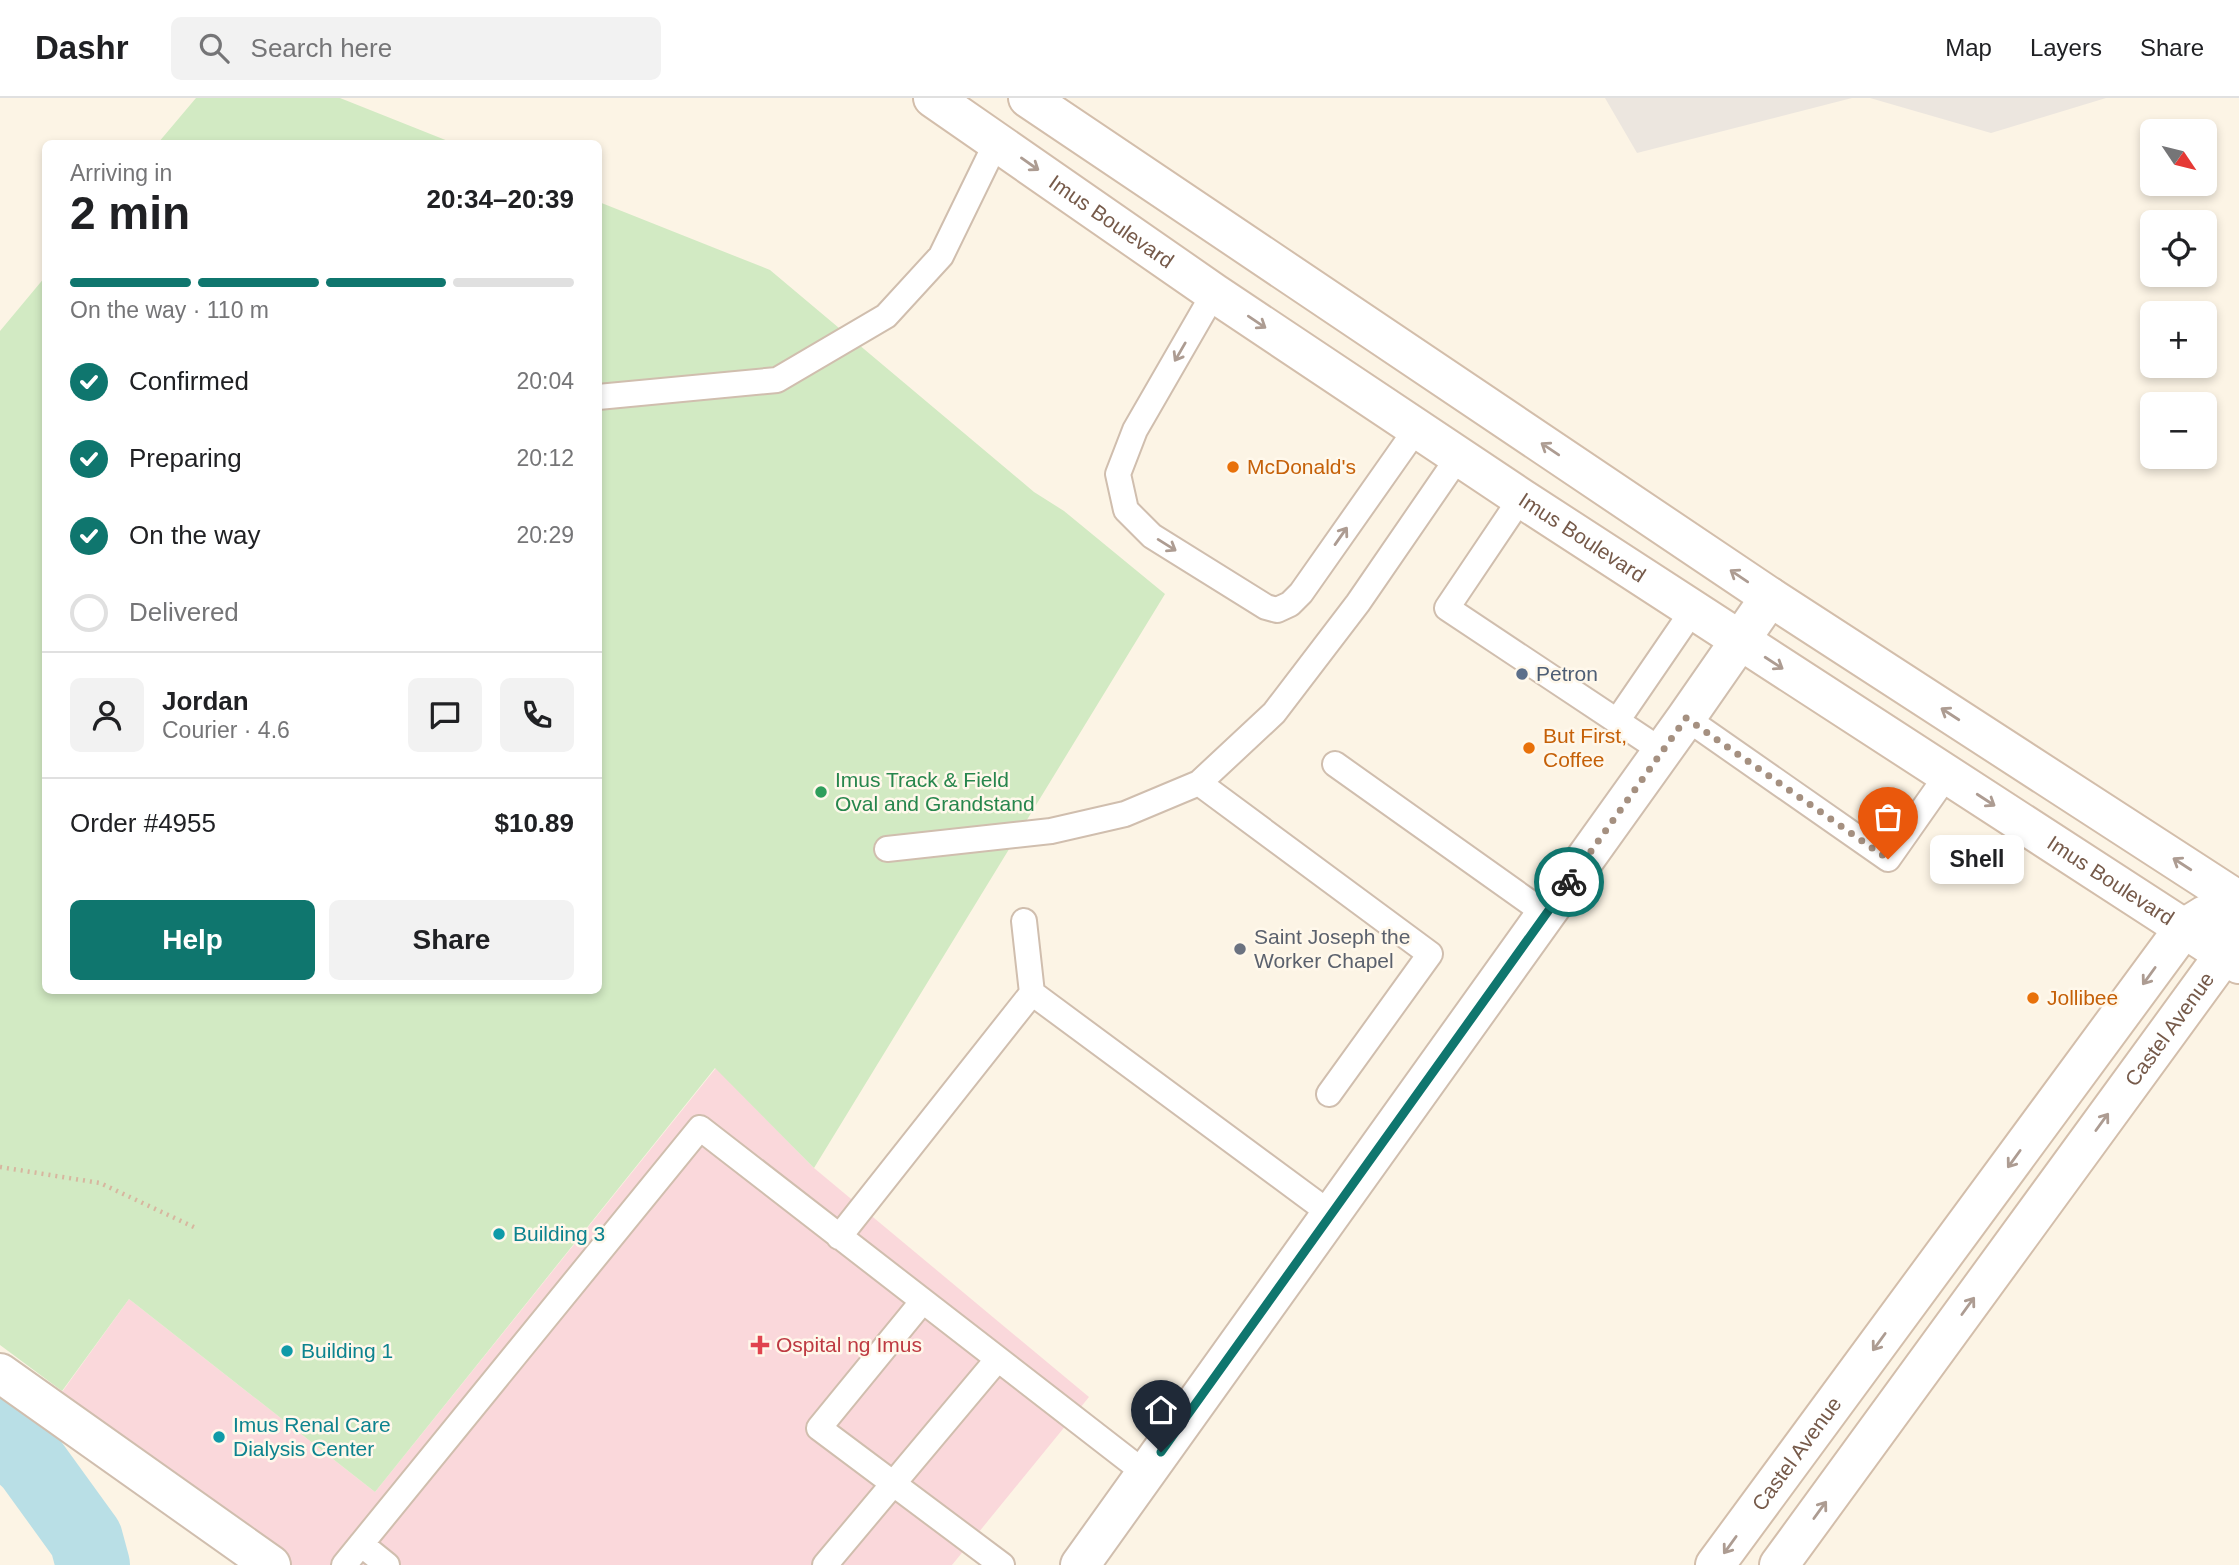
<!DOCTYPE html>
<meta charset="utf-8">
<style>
body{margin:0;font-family:Arial,sans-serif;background:#f2f2f2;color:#202124;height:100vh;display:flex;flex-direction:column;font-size:26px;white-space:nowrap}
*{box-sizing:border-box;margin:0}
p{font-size:23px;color:#757577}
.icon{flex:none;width:38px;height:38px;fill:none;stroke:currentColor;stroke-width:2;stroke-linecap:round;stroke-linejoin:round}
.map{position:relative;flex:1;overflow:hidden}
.drawer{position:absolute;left:42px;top:42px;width:560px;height:854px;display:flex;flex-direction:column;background:#fff;border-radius:10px;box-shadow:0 4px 10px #0003}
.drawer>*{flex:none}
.needle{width:46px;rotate:125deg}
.buttons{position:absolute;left:2140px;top:21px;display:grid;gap:14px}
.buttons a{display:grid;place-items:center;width:77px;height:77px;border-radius:10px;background:#fff;box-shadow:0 4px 10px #0003;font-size:35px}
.pin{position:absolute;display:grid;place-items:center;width:60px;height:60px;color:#fff;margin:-72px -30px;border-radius:50% 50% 50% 0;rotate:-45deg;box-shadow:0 0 7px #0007}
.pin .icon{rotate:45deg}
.courier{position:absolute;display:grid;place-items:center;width:70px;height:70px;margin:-35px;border:5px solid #0f766e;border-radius:50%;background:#fff;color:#222;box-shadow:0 2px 9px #0007}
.bubble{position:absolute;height:49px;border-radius:10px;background:#fff;box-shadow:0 4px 10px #0003;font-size:23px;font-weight:800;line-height:49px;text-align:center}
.head em{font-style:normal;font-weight:800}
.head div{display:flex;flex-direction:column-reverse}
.head{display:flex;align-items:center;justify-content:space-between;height:119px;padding:0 28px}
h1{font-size:46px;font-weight:800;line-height:52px}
.bar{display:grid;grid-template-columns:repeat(4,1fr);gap:10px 7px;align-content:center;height:84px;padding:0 28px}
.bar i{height:9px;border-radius:5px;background:#e0e0e0}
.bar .active{background:#0f766e}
.bar p{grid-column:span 4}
.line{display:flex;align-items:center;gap:18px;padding:0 28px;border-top:2px solid #e0e0e0}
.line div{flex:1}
.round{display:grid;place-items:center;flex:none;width:74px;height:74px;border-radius:10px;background:#f2f2f2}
ol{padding:0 28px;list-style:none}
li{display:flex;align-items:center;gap:21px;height:77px}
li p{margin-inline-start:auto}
li .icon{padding:7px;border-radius:50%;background:#0f766e;color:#fff;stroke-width:4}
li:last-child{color:#757577}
li i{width:38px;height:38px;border:4px solid #e0e0e0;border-radius:50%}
.cta{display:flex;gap:14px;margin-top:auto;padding:14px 28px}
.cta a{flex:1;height:80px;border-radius:10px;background:#0f766e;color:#fff;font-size:28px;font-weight:800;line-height:80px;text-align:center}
.cta a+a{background:#f2f2f2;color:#202124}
header{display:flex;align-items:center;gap:42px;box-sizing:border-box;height:98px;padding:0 35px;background:#fff;border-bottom:2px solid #e0e0e0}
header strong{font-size:33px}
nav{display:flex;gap:38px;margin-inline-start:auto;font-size:24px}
.search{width:490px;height:63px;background:#f2f2f2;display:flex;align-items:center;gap:18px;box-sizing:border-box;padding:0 24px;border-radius:10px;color:#757577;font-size:26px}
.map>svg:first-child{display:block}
.industrial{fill:#ece6df}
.medical{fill:#fad8db}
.green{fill:#d2eac3}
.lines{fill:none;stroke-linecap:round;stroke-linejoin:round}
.river{stroke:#b9dfe6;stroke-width:74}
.lane-casing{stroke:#d0beae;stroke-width:28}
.street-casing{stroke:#d0beae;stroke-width:42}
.secondary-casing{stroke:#d3beab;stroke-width:42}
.path{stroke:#d7b69f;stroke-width:4.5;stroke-dasharray:2 5;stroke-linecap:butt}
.lane{stroke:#fff;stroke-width:24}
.street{stroke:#fff;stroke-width:38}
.secondary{stroke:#fff;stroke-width:38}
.oneway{stroke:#ad9c92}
.done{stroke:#a59080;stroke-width:7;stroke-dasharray:0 12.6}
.route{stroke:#0f766e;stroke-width:9}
.food-dot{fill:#e8710a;stroke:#fff8eb;stroke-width:2.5}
.service-dot{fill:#5c6f8a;stroke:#fff8eb;stroke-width:2.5}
.leisure-dot{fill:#2e9e5b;stroke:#fff8eb;stroke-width:2.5}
.worship-dot{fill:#6b7280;stroke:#fff8eb;stroke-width:2.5}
.culture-dot{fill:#0f9aa8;stroke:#fff8eb;stroke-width:2.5}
.health-dot{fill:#e0444e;stroke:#fff8eb;stroke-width:2.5}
.labels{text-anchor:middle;stroke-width:5;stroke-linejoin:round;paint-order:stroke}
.street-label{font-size:21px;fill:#765a4a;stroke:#fff8eb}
.food-label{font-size:21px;fill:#c56008;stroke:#fff8eb;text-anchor:start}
.service-label{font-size:21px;fill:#4e5e75;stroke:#fff8eb;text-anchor:start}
.leisure-label{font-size:21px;fill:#27864d;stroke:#fff8eb;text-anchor:start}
.worship-label{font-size:21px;fill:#5b616d;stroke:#fff8eb;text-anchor:start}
.culture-label{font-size:21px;fill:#0d838f;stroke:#fff8eb;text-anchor:start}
.health-label{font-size:21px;fill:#be3a42;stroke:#fff8eb;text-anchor:start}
</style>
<header>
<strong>Dashr</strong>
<div class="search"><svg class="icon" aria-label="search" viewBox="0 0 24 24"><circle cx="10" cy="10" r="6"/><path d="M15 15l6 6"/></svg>Search here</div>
<nav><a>Map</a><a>Layers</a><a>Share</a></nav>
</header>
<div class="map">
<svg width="2239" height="1467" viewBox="0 0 2239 1467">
<rect width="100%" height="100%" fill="#fcf4e5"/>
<path class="industrial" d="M1605,0H1852L1637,55Z
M1870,0H2106L1991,35Z"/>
<path class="medical" d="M716,970L814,1070L1089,1299L952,1467H265L62,1294L129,1201L375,1394Z"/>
<path class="green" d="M196,0H340L453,45H158Z
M599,104L770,172L1034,394L1064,413L1165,496L814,1070L715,970L375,1394L129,1201L62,1293L0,1247V233L45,179L46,892H598Z"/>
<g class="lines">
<path class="river" d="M0,1337L31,1365L86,1441L93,1467"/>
<defs>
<path id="lane" d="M1214,195L1135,332L1118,376L1126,412L1152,438L1266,509L1277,512L1290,506L1301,495L1417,330
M598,299L777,282L886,218L941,158L997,43
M1521,400L1447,510L1662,653
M1686,620L1888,761L1947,677
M1617,623L1693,512
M1335,666L1546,816
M1199,685L1430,856L1329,996
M887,751L1051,733L1125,716L1199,685L1274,615L1358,505L1459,358
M1024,823L1032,895
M839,1139L1032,895L1331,1116
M922,1204L819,1330L1002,1467
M361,1446L387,1467
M344,1467L700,1030L1145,1375
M825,1467L997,1262"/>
<path id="street" d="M0,1275L271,1467
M1080,1467L1686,620L1770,499"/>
<g id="secondary">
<path id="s1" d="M933,0L1214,195L1521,400L2239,866"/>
<path d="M1028,0L1770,499L2239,803"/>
<path id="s2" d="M1715,1467L2184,830L2205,817"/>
<path id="s3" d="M1779,1467L2224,857L2229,830"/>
</g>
</defs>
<use href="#lane" class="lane-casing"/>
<use href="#street" class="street-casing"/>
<use href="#secondary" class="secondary-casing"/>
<path class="path" d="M0,1069L100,1085L198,1131"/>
<use href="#lane" class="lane"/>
<use href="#street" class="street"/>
<use href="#secondary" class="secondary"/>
</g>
<defs><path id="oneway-shaft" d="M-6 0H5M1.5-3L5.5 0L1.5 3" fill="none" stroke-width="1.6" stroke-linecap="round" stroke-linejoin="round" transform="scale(1.75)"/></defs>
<g class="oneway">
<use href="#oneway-shaft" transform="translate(1030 66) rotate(35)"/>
<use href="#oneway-shaft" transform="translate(1257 224) rotate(34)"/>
<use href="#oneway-shaft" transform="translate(1180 254) rotate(120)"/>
<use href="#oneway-shaft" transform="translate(1550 351) rotate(-146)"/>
<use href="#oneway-shaft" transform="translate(1341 438) rotate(-55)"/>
<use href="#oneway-shaft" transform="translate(1167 447) rotate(32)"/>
<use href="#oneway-shaft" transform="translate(1739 478) rotate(-146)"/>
<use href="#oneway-shaft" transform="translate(1774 565) rotate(33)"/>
<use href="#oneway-shaft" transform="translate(1950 616) rotate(-147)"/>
<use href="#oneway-shaft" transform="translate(1986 702) rotate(33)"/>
<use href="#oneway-shaft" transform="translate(2182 766) rotate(-147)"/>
<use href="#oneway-shaft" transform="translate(2149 878) rotate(126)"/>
<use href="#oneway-shaft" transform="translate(2102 1024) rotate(-54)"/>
<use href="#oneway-shaft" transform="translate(2014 1061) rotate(126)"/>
<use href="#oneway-shaft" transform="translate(1968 1208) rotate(-54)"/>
<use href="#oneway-shaft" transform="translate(1879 1244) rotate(126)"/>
<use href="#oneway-shaft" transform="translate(1820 1412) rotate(-54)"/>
<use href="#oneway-shaft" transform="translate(1730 1447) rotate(126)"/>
</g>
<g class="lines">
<path class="done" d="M1569,784L1686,620L1888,761"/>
<path class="route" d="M1161,1354L1569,784"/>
</g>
<g class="food-dot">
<circle cx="1233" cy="369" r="7"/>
<circle cx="1529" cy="650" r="7"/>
<circle cx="2033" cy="900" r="7"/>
</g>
<circle class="service-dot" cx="1522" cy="576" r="7"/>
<circle class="leisure-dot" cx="821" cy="694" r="7"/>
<circle class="worship-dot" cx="1240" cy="851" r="7"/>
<g class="culture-dot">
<circle cx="499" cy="1136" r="7"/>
<circle cx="287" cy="1253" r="7"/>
<circle cx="219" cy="1339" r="7"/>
</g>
<path class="health-dot" d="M756.5 1236.5h7v7h7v7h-7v7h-7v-7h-7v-7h7z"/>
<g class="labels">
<g class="street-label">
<text dy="7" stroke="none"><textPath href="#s1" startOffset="217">Imus Boulevard</textPath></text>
<text dy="7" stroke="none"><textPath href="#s1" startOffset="784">Imus Boulevard</textPath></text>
<text dy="7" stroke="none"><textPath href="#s1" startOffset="1414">Imus Boulevard</textPath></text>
<text dy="7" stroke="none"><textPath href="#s3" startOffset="663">Castel Avenue</textPath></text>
<text dy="7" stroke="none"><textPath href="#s2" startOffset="138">Castel Avenue</textPath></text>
</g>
<g class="food-label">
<text x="1247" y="376">McDonald's</text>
<text x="1543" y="645">But First,<tspan x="1543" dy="24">Coffee</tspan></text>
<text x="2047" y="907">Jollibee</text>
</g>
<g class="service-label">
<text x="1536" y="583">Petron</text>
</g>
<g class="leisure-label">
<text x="835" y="689">Imus Track &amp; Field<tspan x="835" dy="24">Oval and Grandstand</tspan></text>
</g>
<g class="worship-label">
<text x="1254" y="846">Saint Joseph the<tspan x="1254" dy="24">Worker Chapel</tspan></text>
</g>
<g class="culture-label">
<text x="513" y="1143">Building 3</text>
<text x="301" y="1260">Building 1</text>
<text x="233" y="1334">Imus Renal Care<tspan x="233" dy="24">Dialysis Center</tspan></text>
</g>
<g class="health-label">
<text x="776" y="1254">Ospital ng Imus</text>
</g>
</g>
</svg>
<div class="buttons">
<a><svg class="needle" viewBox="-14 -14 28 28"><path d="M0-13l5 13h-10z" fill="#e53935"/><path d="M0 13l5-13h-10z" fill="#757577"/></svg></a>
<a><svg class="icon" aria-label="locate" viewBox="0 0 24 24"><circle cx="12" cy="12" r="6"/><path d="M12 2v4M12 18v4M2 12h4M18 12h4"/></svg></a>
<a>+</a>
<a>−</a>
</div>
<div class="pin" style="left:1888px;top:761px;background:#ea580c"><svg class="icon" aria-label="bag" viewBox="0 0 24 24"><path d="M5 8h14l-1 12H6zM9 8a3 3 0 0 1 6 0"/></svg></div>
<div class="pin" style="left:1161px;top:1354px;background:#1f2937"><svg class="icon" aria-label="home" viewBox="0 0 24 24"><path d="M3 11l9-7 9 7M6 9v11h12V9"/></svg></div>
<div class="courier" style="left:1569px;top:784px"><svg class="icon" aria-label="bike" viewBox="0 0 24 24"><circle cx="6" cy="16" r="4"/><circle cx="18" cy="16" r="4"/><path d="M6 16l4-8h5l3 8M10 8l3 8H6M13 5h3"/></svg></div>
<div class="bubble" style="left:1930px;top:737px;width:94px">Shell</div>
<section class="drawer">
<div class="head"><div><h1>2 min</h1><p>Arriving in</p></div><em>20:34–20:39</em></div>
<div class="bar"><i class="active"></i><i class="active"></i><i class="active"></i><i></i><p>On the way · 110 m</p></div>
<ol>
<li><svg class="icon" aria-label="check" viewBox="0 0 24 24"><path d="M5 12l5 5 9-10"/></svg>Confirmed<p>20:04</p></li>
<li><svg class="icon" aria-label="check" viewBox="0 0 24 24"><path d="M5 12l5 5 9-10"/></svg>Preparing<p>20:12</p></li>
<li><svg class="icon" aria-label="check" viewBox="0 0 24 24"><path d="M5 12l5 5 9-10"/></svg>On the way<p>20:29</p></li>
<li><i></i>Delivered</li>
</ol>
<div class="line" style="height:126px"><a class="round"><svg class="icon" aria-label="person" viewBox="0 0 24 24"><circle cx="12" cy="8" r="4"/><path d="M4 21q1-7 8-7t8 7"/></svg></a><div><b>Jordan</b><p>Courier · 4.6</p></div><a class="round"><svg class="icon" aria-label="chat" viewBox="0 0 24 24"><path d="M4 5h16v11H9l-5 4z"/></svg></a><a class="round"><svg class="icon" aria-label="phone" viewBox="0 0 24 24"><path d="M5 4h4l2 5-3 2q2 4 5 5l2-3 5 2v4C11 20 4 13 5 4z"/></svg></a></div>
<div class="line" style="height:91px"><div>Order #4955</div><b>$10.89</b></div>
<div class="cta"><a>Help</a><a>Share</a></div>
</section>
</div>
